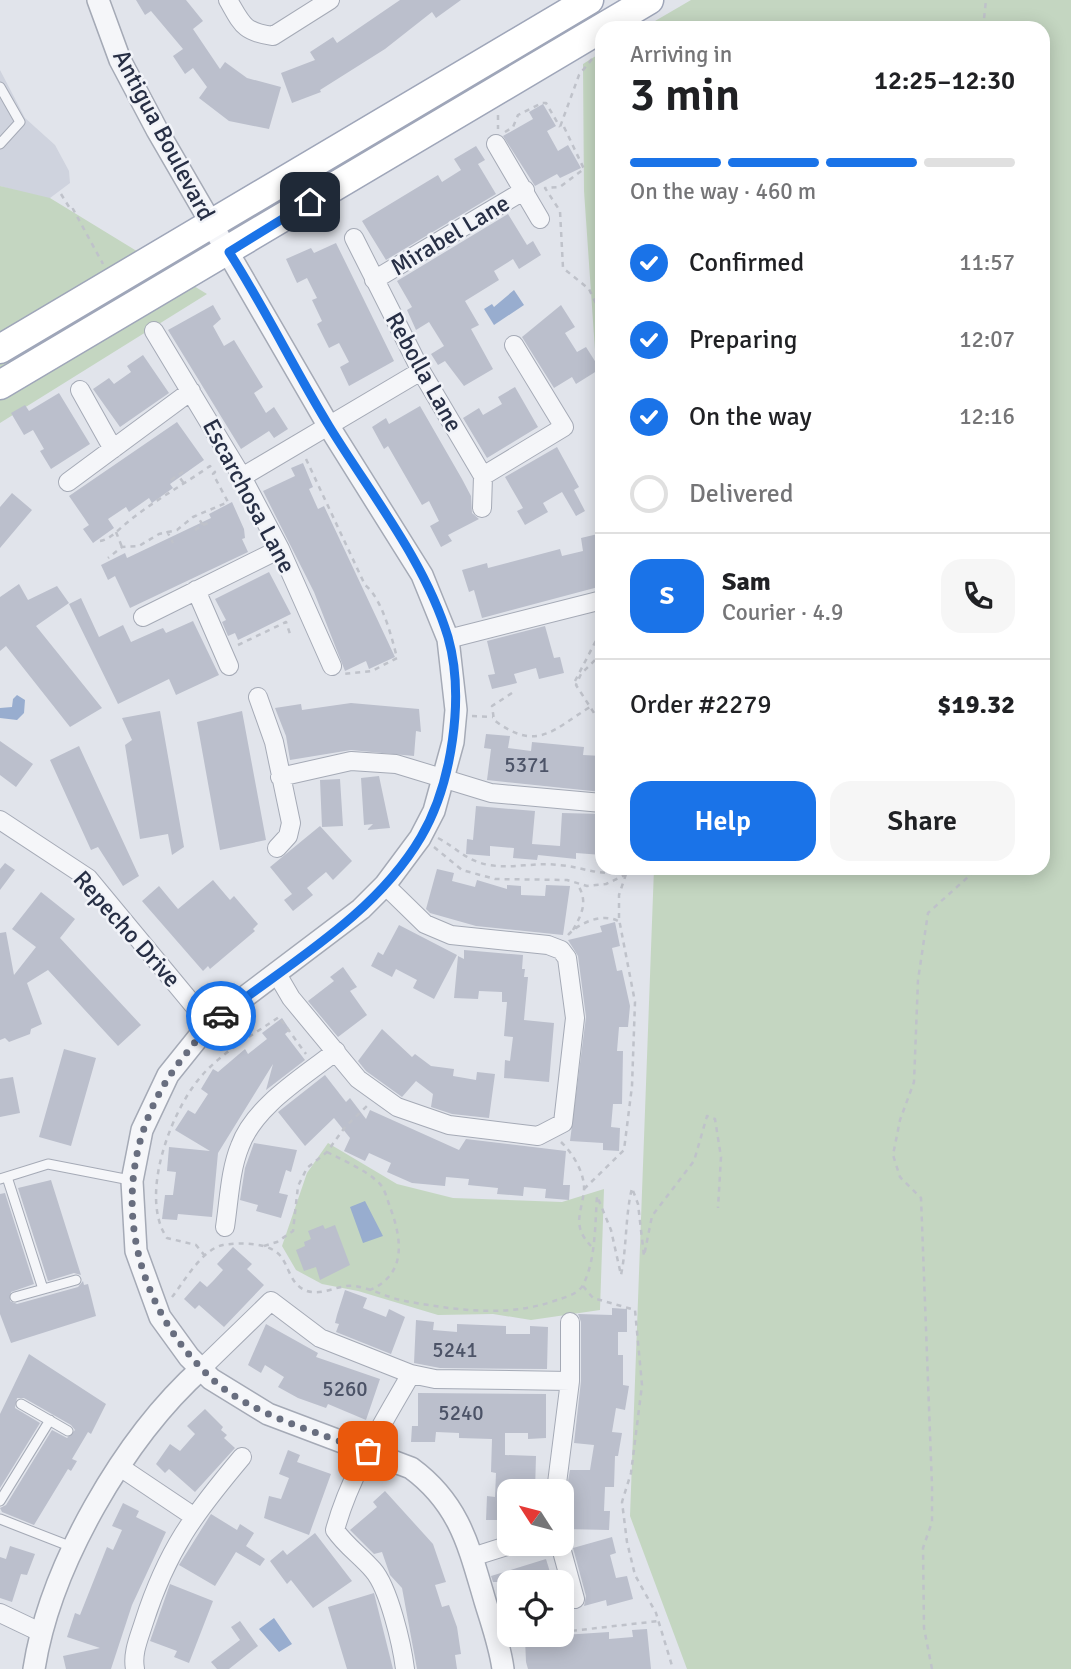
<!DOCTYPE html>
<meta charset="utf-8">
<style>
body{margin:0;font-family:Signika,sans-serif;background:#f6f6f6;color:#202124;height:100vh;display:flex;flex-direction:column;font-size:26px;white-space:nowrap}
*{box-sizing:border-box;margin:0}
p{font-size:23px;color:#757577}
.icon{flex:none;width:38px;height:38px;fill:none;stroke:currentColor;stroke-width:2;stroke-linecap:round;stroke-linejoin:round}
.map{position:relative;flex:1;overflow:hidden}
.side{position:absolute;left:595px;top:21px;width:455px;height:854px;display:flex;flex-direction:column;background:#fff;border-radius:21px;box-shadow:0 4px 18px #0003}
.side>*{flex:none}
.needle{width:46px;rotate:306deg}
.tools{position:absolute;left:497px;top:1479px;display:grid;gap:14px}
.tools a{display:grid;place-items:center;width:77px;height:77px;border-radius:14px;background:#fff;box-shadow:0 4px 18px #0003;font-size:35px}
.pin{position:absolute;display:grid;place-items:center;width:60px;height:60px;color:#fff;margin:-30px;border-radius:14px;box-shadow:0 4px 10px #0006}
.courier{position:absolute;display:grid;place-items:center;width:70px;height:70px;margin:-35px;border:5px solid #1a73e8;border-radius:50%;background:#fff;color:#222;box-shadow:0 2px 9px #0007}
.headline em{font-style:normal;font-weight:600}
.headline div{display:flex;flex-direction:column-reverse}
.headline{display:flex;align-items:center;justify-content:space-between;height:119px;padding:0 35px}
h1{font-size:46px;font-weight:600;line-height:52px}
.bar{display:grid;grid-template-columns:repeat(4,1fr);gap:10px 7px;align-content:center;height:84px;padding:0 35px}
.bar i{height:9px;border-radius:5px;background:#e0e0e0}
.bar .on{background:#1a73e8}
.bar p{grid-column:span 4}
.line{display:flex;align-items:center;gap:18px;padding:0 35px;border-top:2px solid #e0e0e0}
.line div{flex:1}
.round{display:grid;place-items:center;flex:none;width:74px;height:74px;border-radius:21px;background:#f6f6f6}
ol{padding:0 35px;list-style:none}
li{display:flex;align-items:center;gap:21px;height:77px}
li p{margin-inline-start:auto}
li .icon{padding:7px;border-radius:50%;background:#1a73e8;color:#fff;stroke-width:4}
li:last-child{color:#757577}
li i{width:38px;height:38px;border:4px solid #e0e0e0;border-radius:50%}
.primary-button{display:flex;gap:14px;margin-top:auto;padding:14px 35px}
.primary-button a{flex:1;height:80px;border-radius:21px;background:#1a73e8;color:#fff;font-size:28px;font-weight:600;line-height:80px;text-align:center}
.primary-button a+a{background:#f6f6f6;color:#202124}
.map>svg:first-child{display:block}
.built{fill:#cfd3de}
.green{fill:#c4d6c1}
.water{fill:#98adcf}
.building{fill:#bbbfcc}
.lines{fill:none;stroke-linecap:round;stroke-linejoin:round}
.service-casing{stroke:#a5aab6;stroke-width:11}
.minor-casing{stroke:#a5aab6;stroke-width:20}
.tertiary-casing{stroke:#a5aab6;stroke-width:24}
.primary-casing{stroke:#9fa6b9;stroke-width:31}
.path{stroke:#bfc2ca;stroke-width:2.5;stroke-dasharray:5 5;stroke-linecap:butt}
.service{stroke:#f5f6f9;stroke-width:9}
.minor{stroke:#f5f6f9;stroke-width:18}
.tertiary{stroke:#f5f6f9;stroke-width:21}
.primary{stroke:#fff;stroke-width:28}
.done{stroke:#686e7f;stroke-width:7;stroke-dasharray:0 12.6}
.route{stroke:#1a73e8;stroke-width:9}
.labels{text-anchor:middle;stroke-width:5;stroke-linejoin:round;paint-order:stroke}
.number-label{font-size:21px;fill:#4c5367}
.street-label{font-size:24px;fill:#272f45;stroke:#f1f3f8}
</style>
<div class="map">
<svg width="1071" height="1669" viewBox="0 0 1071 1669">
<rect width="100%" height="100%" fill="#e1e4eb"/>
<path class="built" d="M0,70L25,118L55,145L69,171L70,183L50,198L44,199L0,186Z"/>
<path class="green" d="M691,0H1071V1669H687L630,1516L654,868H1043V28H643Z
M602,52V403L597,379L584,191L583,64Z
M0,186L50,198L207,294L0,423Z
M328,1143L397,1184L453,1198L562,1202L604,1189L600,1310L531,1320L493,1314L438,1315L358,1291L322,1284L296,1270L282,1246L307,1173Z"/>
<path class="water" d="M514,290L524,305L494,325L484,309L492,304L494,307Z
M17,695L25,700L24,713L17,720L0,718V708L12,707L13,699Z
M365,1201L383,1236L363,1243L350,1207Z
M274,1618L292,1644L279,1652L259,1629Z"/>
<path class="building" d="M136,0H186L203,21L193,29L220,69L225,62L247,78L281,87L269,129L229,121L199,98L207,87L193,68L185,74L173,56L183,49L151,11L145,15Z
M400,0H461L436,18L432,12L385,49L320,90L321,92L292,103L281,73L315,60L310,52L333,37L337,43Z
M543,104L556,126L547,131L558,151L568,145L581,168L560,178L557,174L535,186L503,136L533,119L529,112Z
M476,146L485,160L478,164L496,194L386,260L362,221L438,175L442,182L461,170L454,159Z
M508,214L527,245L533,241L541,255L519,269L513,259L494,271L499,280L465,301L479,325L471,329L493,369L464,386L445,361L438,365L431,354L444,346L429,322L416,330L407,310L412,307L397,281Z
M336,243L394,361L349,386L340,367L349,362L339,343L329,348L317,324L322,321L312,300L317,298L307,278L297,283L286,259L311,248L314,253Z
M213,305L221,319L213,326L224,346L234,340L263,387L254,393L266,413L274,407L288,429L274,438L269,431L241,449L168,330Z
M561,305L575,327L565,333L577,352L586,347L600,369L576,384L572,377L554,388L522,337Z
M143,355L169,393L120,427L93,389L109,378L114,384L131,372L127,366Z
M515,387L538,427L487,458L463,418L479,408L483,415L502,404L498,397Z
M59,393L90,444L51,469L40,451L44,449L33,430L24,435L11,413L25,405L29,411Z
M420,406L462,479L471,496L472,513L479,519L448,535L452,541L441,547L430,526L439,521L429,501L422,505L388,446L384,449L372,427L386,418L389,424Z
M177,422L204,460L170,484L173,488L152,503L149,498L129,512L126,507L108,519L114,528L93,543L83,529L89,525L69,496Z
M557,447L579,487L574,490L585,511L576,516L562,492L543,503L548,512L525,525L517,511L523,508L505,477Z
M303,463L313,487L309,489L318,509L324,506L395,657L369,669L366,661L345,671L314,592L263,491L295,476L291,468Z
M12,493L32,510L0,548V507Z
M232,502L244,529L245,538L242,539L248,552L130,608L115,576L108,580L101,565L125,553L127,558L211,518L209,514Z
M602,533V586L482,618L474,590L469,592L462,570L487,563L488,568L560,549L562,556L583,551L581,538Z
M269,572L291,614L238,640L235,633L228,636L222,622L226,620L215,599Z
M19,584L28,600L57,586L69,603L36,626L102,708L70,727L6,646L0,651V597Z
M81,598L99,637L123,625L131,642L158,630L163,628L166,633L193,621L219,675L176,695L169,679L118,704L69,604Z
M545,626L554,658L560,657L564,673L539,679L536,668L514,674L517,683L492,689L488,675L495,674L487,641Z
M351,703L419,709L421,732L416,731L414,756L351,750L290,760L286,736L275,708L301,704L302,710Z
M160,711L184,847L172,855L168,834L140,839L125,745L132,740L122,718Z
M242,711L266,840L220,850L197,722Z
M486,734L510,736L508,748L531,751L532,742L584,747L583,755L602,756V792L487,780L491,749L484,748Z
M0,741L33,764L16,787L0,775Z
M79,746L139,876L123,886L98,847L91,850L50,760Z
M379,776L390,828L367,830L373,824L364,825L361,778Z
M340,779L343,826L322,827L320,780Z
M476,806L535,811L532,844L560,846L562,813L602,814V855L576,853V859L538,855L537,860L513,858L514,848L490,846V856L466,854L467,839L473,840Z
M320,826L352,861L333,880L326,872L307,888L313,895L293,911L284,900L292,894L270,867Z
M5,863L15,870L0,890V869Z
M437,869L454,873L452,881L475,887L477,880L507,889V885L521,886V895L545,896L546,885L570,886L563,935L476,926L430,913L426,909Z
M213,880L230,900L234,896L258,924L253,929L255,931L210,969L208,966L203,971L142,901L159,886L178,909Z
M41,892L75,919L60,938L141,1025L118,1046L48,970L27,983L42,1024L31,1029L30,1034L9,1042L5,1038L0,1040V933L6,932L14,975L36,947L12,929Z
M615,922L620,946L612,948L617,971L622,970L630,1006L628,1027H619L617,1051H623L622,1104H613L611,1127L620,1128L619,1151L603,1150V1143L570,1141L586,1017L578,956L568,940L602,932L600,926Z
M399,925L457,955L434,999L413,988L417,980L396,969L392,977L371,966L378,952L383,955Z
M464,950L523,955L522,969H525L524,977H528L524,1020L554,1023L549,1082L504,1078L505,1060L510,1061L513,1037L504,1036L507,1002H502V992L479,991L478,999L454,998L458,956L464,959Z
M343,967L357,987L350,991L367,1015L338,1037L308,1001L334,981L330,977Z
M282,1018L290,1030L285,1034L305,1060L266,1090L273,1064L218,1153L212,1217L178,1214L177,1220L162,1219L165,1195H173L176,1172L167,1171L169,1147L210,1151L175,1130L188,1110L195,1114L208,1094L201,1089L213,1069L218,1072L245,1049L248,1054L267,1039L262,1033Z
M382,1029L412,1057L415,1054L431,1066L454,1069L453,1076L476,1080L477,1072L495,1074L489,1118L452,1114L431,1107L433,1094L416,1081L402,1097L366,1071L358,1061Z
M64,1049L96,1058L71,1146L39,1137Z
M325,1075L346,1102L350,1098L366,1119L370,1110L459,1150L466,1139L566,1151L563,1185H570L569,1200L545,1198L546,1189L524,1187L523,1196L497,1194L498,1188L468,1185L469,1179L446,1177L445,1186L412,1183L387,1172L391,1163L369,1153L365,1161L344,1151L350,1138L334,1118L305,1146L278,1112Z
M13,1077L20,1113L0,1117V1079Z
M254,1143L297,1150L291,1172L286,1170L279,1193L288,1195L281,1218L256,1211L258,1205L240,1200L245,1168Z
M51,1180L81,1275L74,1273L48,1281L18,1188Z
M5,1193L34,1284L11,1292L10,1301L17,1304L78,1287L83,1281L84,1285L88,1284L96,1316L11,1343L0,1314V1194Z
M323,1225L325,1229L335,1225L350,1265L320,1280L316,1267L304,1271L296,1250L305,1246L304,1242L311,1239L308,1231Z
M233,1247L252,1264L247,1269L264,1285L224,1327L199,1305L195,1309L184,1299L200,1281L207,1287L214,1280L223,1270L217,1264Z
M345,1290L367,1298L363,1308L386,1317L389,1309L405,1317L391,1354L336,1332L339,1324L335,1323L337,1315Z
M612,1308L627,1309V1332H618V1355H623V1385L629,1386L625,1410L616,1408L612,1432L622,1433L618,1456H615L614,1487H605L604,1511H610L609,1530L565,1529V1498L570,1470H590L594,1445L574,1443L581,1381V1322L578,1314L612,1315Z
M416,1320L434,1322L433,1330L457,1332V1324L506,1326V1334H530V1326L548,1327L547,1369L440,1368L414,1363Z
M266,1324L318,1353L316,1357L380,1379L366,1420L328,1404L326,1408L298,1398L278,1387L284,1377L265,1365L261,1373L248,1365Z
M29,1354L106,1404L91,1434L88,1432L72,1459L77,1461L71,1471L68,1469L34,1525L2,1512L0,1508L6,1505L52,1430L67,1438L75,1430L71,1425L24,1398H17L15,1408L40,1423L0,1488V1414Z
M418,1393L546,1394V1438L528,1439V1433H505V1455L536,1456L535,1491H509V1520H486L487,1496L495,1497L496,1473L491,1472L492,1439L459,1438V1433L436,1432L435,1442H411L412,1426H418Z
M205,1409L223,1427L221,1430L227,1435L224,1438L235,1448L195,1492L169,1469L165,1473L156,1464L170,1444L180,1451L195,1434L187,1426Z
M288,1450L300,1455L297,1462L331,1474L309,1535L264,1518L269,1496L281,1499L289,1478L279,1474Z
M385,1491L433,1544L446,1582L435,1585L442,1607L449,1605L457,1627L461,1654L455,1655L457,1669H417L402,1588L390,1575L382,1552L374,1554L350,1530L377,1507L373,1502Z
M123,1503L139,1511L136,1517L166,1532L132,1605L111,1669H66L63,1656L100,1648L67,1637L75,1613L80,1615L107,1547L113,1550L122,1530L112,1526Z
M211,1514L237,1530L240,1524L254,1533L246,1546L265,1559L260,1566L236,1552L215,1586L179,1565Z
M315,1533L352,1581L313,1608L291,1580L287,1584L270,1561L283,1550L287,1555Z
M612,1537L616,1553L610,1555L616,1578L627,1576L633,1599L607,1606L606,1600L584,1606L586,1596L573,1548Z
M10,1546L35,1554L27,1575L21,1574L12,1602L0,1598V1557L6,1559Z
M546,1559L553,1582H493L491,1576Z
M170,1584L213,1601L189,1663L174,1657L177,1651L150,1641Z
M374,1593L393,1669H347L328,1607Z
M240,1621L258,1646L229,1669H217L211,1662L240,1640L231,1627Z
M647,1629L651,1669H528L526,1662L525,1639L539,1637L540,1644L564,1642L563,1635L609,1632V1639L633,1637L632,1630Z"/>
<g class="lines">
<defs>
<path id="service" d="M0,87L20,122L0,144
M7,1177L43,1289
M0,1179L48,1164L130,1180
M15,1297L76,1280
M21,1404L68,1431
M0,1501L50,1420
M0,1519L72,1547"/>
<path id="minor" d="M228,0C242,24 243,32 273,36L330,0
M496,144L540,219
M354,238L421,371L483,476L482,508
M374,280L525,190
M154,331L242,477L280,549L332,666
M80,390L113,449
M483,476L564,427L514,345
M242,477L421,371
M68,482L191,391
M196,590L229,666
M143,617L280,549
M448,639L602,600
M258,697L274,742L291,823L288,836L277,848
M280,777L351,761L396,764L491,793L602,803
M0,820L88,878L209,1024
M277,974L291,998L358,1079L397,1107L449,1125L538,1136L563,1123L575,1018L567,958L561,950L548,945L451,935L425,924L385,885
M225,1227C229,1201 230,1170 240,1146C255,1105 304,1077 336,1051
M202,1368L271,1301L320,1338L411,1374L435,1379L570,1381
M120,1467L193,1516
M556,1491L570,1381V1322
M560,1544L575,1599
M472,1557L513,1544
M0,1613L40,1632
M135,1669C132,1653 139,1638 144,1622C167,1550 194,1514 242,1457
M405,1669C402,1645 389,1588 373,1570C360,1555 346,1546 335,1530C350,1475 383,1423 411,1374"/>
<path id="tertiary" d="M98,0L120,60L157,130L328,425L422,575L448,639L456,710L453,742L434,811L420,838L385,885L361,909L209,1024L168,1075L142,1130L132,1181L136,1251L160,1317L189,1357L211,1379L268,1414L411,1468C460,1504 469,1547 485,1601C492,1624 500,1646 503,1669
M34,1669C50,1566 124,1438 202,1368"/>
<path id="primary" d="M0,349L589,0
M0,385L649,0"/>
</defs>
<use href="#service" class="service-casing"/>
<use href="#minor" class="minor-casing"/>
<use href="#tertiary" class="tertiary-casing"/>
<use href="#primary" class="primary-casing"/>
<path class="path" d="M983,28L986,0
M592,59L579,75L560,127H564L584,169L560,187L545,188L560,211L563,268L589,289L602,316
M498,115V129
M505,132L513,127L518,115L542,103H546L560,127
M61,194L71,210L73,209L103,264
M306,459L365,585C382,598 392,638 397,658L372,671L343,674
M183,472L178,475L185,485
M171,480L178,475
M203,525L210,522
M195,530L203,525L197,516
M167,531L173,543
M116,532L122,547
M100,541C108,540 115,533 122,527C148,504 180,487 210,466L215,472L213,474L228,502L193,517L177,530L159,534L139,546L122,547L108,558
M238,645L286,622L291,637
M602,653L581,674L576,685L594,713L602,717
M575,681L602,629
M512,693L492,706L494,720C537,753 554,729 590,707
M472,716L493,717
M438,838C457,848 466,861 489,865C512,869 536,862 559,865C584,867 602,878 627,870
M434,847L462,870L495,879L567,880L587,886L606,884L625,875
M573,930C582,914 588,902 578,885
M568,935C580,922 603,913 618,921
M561,1142C572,1152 585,1173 584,1190C582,1213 571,1225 591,1246
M327,1152C344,1161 364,1169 378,1182C385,1188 387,1199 390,1207C402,1239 407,1274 370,1290
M584,1189L624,1150L632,1086L635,1002L619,919V895L628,868
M264,1246L277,1242L293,1231L298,1186L307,1168L327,1152L345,1127L367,1106
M205,1256L196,1245L167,1238C138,1196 172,1106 205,1072C226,1050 254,1034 279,1017L306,1054
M583,1286L593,1298L635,1310L642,1385L631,1473L622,1502L627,1542L635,1575L656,1613L673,1669
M172,1297C184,1282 202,1249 223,1245C240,1242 272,1242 282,1258C290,1270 291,1285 307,1291C323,1296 339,1284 354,1286C371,1288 388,1298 405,1301C455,1310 507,1318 557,1300C566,1297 578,1294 583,1285C596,1260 595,1223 597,1196L611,1230L621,1275C627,1246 625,1217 632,1188L638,1204L644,1256L652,1216L694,1161L707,1116L715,1119L721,1157L718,1208
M562,1632L659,1621
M515,1644L537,1634
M932,1669L924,1628L923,1548L932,1522V1486L921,1198L900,1177L893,1155L900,1120L914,1082L918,980L928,913L978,868"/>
<use href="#service" class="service"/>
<use href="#minor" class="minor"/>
<use href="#tertiary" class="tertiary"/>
<use href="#primary" class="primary"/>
</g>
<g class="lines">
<path class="done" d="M221,1016C206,1027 196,1041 185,1055C104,1154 119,1290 210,1377C248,1414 319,1433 368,1451"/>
<path class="route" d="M221,1016C290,963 376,914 421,837C452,784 465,697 448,637C425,561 370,493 329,426C294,369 265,308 229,252L310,202"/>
</g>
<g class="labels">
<g class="number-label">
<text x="527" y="772">5371</text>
<text x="455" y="1357">5241</text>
<text x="345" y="1396">5260</text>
<text x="461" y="1420">5240</text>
</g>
<g class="street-label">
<text transform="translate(164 135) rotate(62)" y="8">Antigua Boulevard</text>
<text transform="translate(450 235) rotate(-31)" y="8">Mirabel Lane</text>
<text transform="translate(424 372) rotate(61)" y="8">Rebolla Lane</text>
<text transform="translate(249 496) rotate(62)" y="8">Escarchosa Lane</text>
<text transform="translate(127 929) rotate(48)" y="8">Repecho Drive</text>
</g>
</g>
</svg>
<div class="tools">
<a><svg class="needle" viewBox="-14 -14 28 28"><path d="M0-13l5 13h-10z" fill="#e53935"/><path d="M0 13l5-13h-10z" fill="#757577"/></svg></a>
<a><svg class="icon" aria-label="locate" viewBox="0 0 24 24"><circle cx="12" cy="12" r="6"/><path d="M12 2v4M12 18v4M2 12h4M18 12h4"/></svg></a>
</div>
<div class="pin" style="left:368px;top:1451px;background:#ea580c"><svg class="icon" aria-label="bag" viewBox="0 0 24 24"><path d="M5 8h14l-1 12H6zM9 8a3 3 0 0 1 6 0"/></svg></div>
<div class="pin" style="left:310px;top:202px;background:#1f2937"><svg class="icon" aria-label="home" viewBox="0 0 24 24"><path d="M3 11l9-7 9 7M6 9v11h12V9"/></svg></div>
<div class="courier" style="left:221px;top:1016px"><svg class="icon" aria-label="car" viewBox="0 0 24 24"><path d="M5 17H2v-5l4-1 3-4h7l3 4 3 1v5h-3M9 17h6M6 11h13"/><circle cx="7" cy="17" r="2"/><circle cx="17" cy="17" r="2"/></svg></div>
<section class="side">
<div class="headline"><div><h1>3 min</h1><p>Arriving in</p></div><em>12:25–12:30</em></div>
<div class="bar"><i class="on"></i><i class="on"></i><i class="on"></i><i></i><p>On the way · 460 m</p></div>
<ol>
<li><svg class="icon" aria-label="check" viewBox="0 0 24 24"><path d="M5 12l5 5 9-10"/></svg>Confirmed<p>11:57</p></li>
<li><svg class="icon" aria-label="check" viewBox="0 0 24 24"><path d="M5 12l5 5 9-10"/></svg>Preparing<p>12:07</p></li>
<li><svg class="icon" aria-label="check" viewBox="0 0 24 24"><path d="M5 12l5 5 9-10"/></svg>On the way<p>12:16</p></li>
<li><i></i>Delivered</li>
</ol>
<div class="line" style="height:126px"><b class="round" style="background:#1a73e8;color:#fff">S</b><div><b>Sam</b><p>Courier · 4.9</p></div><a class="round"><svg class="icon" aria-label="phone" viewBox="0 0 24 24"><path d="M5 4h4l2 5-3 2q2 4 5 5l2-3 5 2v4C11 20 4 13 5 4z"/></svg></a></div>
<div class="line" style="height:91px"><div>Order #2279</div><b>$19.32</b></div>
<div class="primary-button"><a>Help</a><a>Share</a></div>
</section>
</div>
